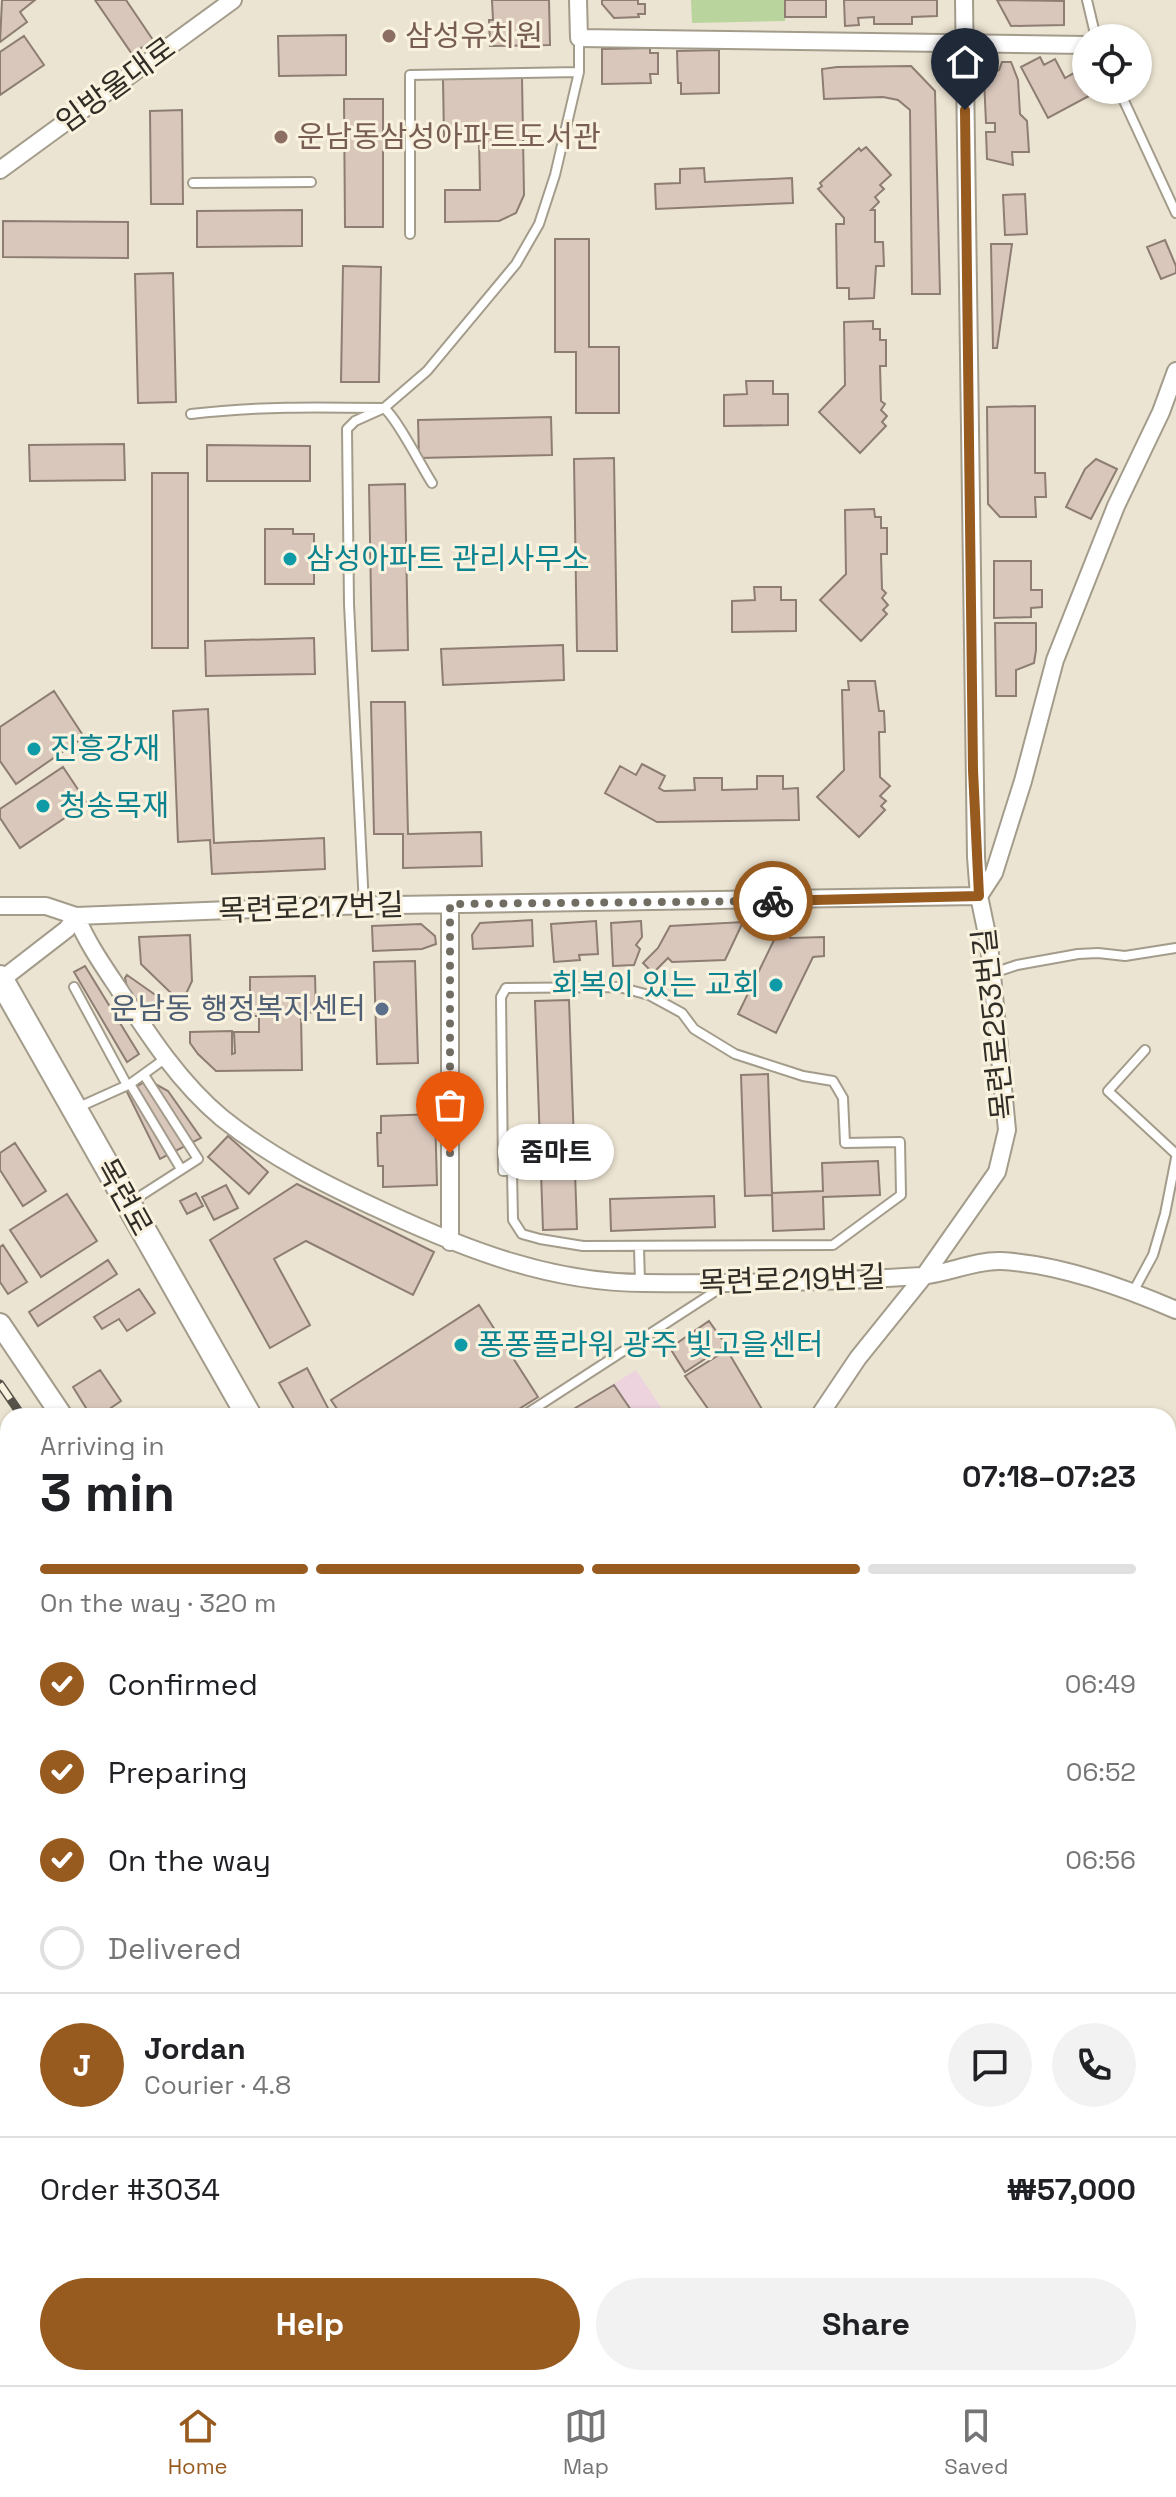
<!DOCTYPE html>
<meta charset="utf-8">
<style>
body{margin:0;font-family:"Space Grotesk","Noto Sans KR",sans-serif;background:#f2f2f2;color:#202124;height:100vh;display:flex;flex-direction:column;font-size:30px;white-space:nowrap}
*{box-sizing:border-box;margin:0}
p{font-size:26px;color:#757577}
.icon{flex:none;width:44px;height:44px;fill:none;stroke:currentColor;stroke-width:2;stroke-linecap:round;stroke-linejoin:round}
.map{position:relative;flex:1;overflow:hidden}
.sheet{position:absolute;left:0px;top:1408px;width:1176px;height:978px;display:flex;flex-direction:column;background:#fff;border-radius:24px 24px 0 0;box-shadow:0 2px 6px #0004}
.sheet>*{flex:none}
.fabs{position:absolute;left:1072px;top:24px;display:grid;gap:16px}
.fabs a{display:grid;place-items:center;width:80px;height:80px;border-radius:50%;background:#fff;box-shadow:0 2px 6px #0004;font-size:40px}
.pin{position:absolute;display:grid;place-items:center;width:68px;height:68px;color:#fff;margin:-82px -34px;border-radius:50% 50% 50% 0;rotate:-45deg;box-shadow:0 0 8px #0007}
.pin .icon{rotate:45deg}
.courier{position:absolute;display:grid;place-items:center;width:80px;height:80px;margin:-40px;border:6px solid #985b1f;border-radius:50%;background:#fff;color:#222;box-shadow:0 2px 10px #0007}
.bubble{position:absolute;height:56px;border-radius:28px;background:#fff;box-shadow:0 2px 6px #0004;font-size:26px;font-weight:700;line-height:56px;text-align:center}
.summary em{font-style:normal;font-weight:700}
.summary div{display:flex;flex-direction:column-reverse}
.summary{display:flex;align-items:center;justify-content:space-between;height:136px;padding:0 40px}
h1{font-size:52px;font-weight:700;line-height:60px}
.bar{display:grid;grid-template-columns:repeat(4,1fr);gap:12px 8px;align-content:center;height:96px;padding:0 40px}
.bar i{height:10px;border-radius:6px;background:#e0e0e0}
.bar .active{background:#985b1f}
.bar p{grid-column:span 4}
.line{display:flex;align-items:center;gap:20px;padding:0 40px;border-top:2px solid #e0e0e0}
.line div{flex:1}
.round{display:grid;place-items:center;flex:none;width:84px;height:84px;border-radius:42px;background:#f2f2f2}
ol{padding:0 40px;list-style:none}
li{display:flex;align-items:center;gap:24px;height:88px}
li p{margin-inline-start:auto}
li .icon{padding:8px;border-radius:50%;background:#985b1f;color:#fff;stroke-width:4}
li:last-child{color:#757577}
li i{width:44px;height:44px;border:4px solid #e0e0e0;border-radius:50%}
.button{display:flex;gap:16px;margin-top:auto;padding:16px 40px}
.button a{flex:1;height:92px;border-radius:48px;background:#985b1f;color:#fff;font-size:32px;font-weight:700;line-height:92px;text-align:center}
.button a+a{background:#f2f2f2;color:#202124}
.dock{display:flex;justify-content:space-around;align-items:center;height:112px;border-top:2px solid #e0e0e0;background:#fff;font-size:22px;color:#757577}
.dock a{display:grid;justify-items:center;gap:4px}
.dock .active{color:#985b1f}
.map>svg:first-child{display:block}
.industrial{fill:#ecd3dd}
.green{fill:#bad49e}
.building{fill:#d9c7bc;stroke:#8d7d72;stroke-width:2}
.lines{fill:none;stroke-linecap:round;stroke-linejoin:round}
.service-casing{stroke:#a39c8b;stroke-width:12}
.minor-casing{stroke:#a39c8b;stroke-width:20}
.tertiary-casing{stroke:#a39c8b;stroke-width:24}
.secondary-casing{stroke:#a39c8b;stroke-width:28}
.service{stroke:#fff;stroke-width:8}
.minor{stroke:#fff;stroke-width:16}
.tertiary{stroke:#fff;stroke-width:20}
.secondary{stroke:#fff;stroke-width:24}
.rail-casing{stroke:#565249;stroke-width:9}
.rail{stroke:#f9f2df;stroke-width:6;stroke-dasharray:18;stroke-linecap:butt}
.done{stroke:#726d62;stroke-width:8;stroke-dasharray:0 14.4}
.route{stroke:#985b1f;stroke-width:10}
.education-dot{fill:#8d6e63;stroke:#f9f2df;stroke-width:3}
.culture-dot{fill:#0f9aa8;stroke:#f9f2df;stroke-width:3}
.service-dot{fill:#5c6f8a;stroke:#f9f2df;stroke-width:3}
.labels{text-anchor:middle;stroke-width:6;stroke-linejoin:round;paint-order:stroke}
.education-label{font-size:30px;fill:#785e54;stroke:#f9f2df;text-anchor:start}
.street-label{font-size:30px;fill:#302d26;stroke:#f9f2df}
.culture-label{font-size:30px;fill:#0d838f;stroke:#f9f2df;text-anchor:start}
.service-label{font-size:30px;fill:#4e5e75;stroke:#f9f2df;text-anchor:end}
</style>
<div class="map">
<svg width="1176" height="2385" viewBox="0 0 1176 2385">
<rect width="100%" height="100%" fill="#ece4d2"/>
<path class="industrial" d="M636,1370L667,1416H562Z"/>
<path class="green" d="M691,0H785V21L692,23Z
M1176,1656V1860L1168,1847V1661Z"/>
<path class="building" d="M2,0H35L20,12L27,22L0,42Z
M95,0H126L153,40L132,54Z
M492,0H549L550,45L490,46L489,20H493Z
M602,0H638V4H645V14H638L639,17L614,18L602,4Z
M785,0H826V17H785Z
M844,0H937V16L912,17V24H874V17L858,18L859,25L845,26Z
M997,0L1064,1V25L1011,26Z
M346,35V75L279,76L278,36Z
M24,36L44,65L0,95V52Z
M650,48V53H658V74H650L651,83L602,84V49Z
M719,50V93L681,94V83H678L677,51Z
M1040,57L1044,65L1055,59L1065,78L1086,66V90H1100L1048,118L1021,67Z
M1002,62H1011L1018,80L1020,114L1027,121L1029,152H1012L1013,165L987,159L986,132H995V123H986L984,79L999,70Z
M911,66L935,91L940,294H912L910,110L898,100L883,97L824,99L822,69L837,67Z
M522,77L524,195L516,213L499,221L445,222V190H480L479,137H444L443,79Z
M344,99H383V227H345Z
M182,110L183,204H151L150,111Z
M866,147L891,175L880,185L884,189L875,197L879,202L871,210H875V242H883L884,266H876L874,298L849,299V288H837L836,224H844V218L818,189L822,186L820,183L859,148L861,151Z
M704,168L705,182L792,178L793,203L656,209L655,184L680,183V169Z
M1025,194L1027,234L1005,235L1003,195Z
M302,210V246L197,247V211Z
M3,221L128,222V258L3,257Z
M555,239H589V347H619V413H576V352H555Z
M1165,240L1176,266V273L1161,279L1147,247Z
M991,244H1012L997,348H993Z
M343,266L381,267L379,382H341Z
M173,273L176,402L138,403L135,274Z
M873,321V329H880V340H886V366H880L881,401L885,404L881,410L887,416L882,422L886,426L860,453L819,412L845,385L844,322Z
M746,381H773V394H788V425L724,426V395L747,394Z
M1035,406V473H1045L1046,497H1035L1036,517H1000L988,504L987,407Z
M551,417L552,455L419,458L418,420Z
M124,444L125,480L30,481L29,445Z
M207,445L310,446V481H207Z
M614,458L617,651H577L574,459Z
M1096,459L1117,469L1091,519L1066,507L1085,469Z
M152,473H188V648H152Z
M405,484L408,650L372,651L369,485Z
M874,509L875,517H881V528H887V554H881L882,589L886,593L882,598L888,605L883,610L887,614L861,641L820,600L846,574L845,510Z
M265,529H293V534H314V584H265Z
M994,561H1031V590H1042V607L1031,608V617L994,618Z
M754,587H781V600H796V631L732,632V601L755,600Z
M995,623H1036V650L1034,663L1016,670V696H996Z
M314,638L315,674L206,676L205,641Z
M563,645L564,680L443,685L441,649Z
M848,681H875L879,711H884L885,732H879L880,777L890,786L880,796L886,801L881,806L885,810L859,837L817,797L844,770L842,690H849Z
M54,691L84,737L16,784L0,761V727Z
M371,702H405L408,834L481,832L482,866L403,868V834H374Z
M208,709L214,843L324,838L325,869L212,874L210,840L178,842L173,711Z
M642,764L665,776L659,788L664,791L695,790L694,778H722V790L757,789V776H783V789L798,788L799,820L657,822L605,793L620,766L636,775Z
M63,767L87,803L20,848L0,818V809Z
M532,920L533,946L473,949L472,935L480,923Z
M596,921L598,954L579,955L580,960L554,962L551,924Z
M641,921L642,937L636,945L640,949L634,965L613,966L611,923Z
M743,922L725,960L672,962L668,958L653,973L643,963L658,948L670,926Z
M421,924L435,936L436,944L422,949L373,951L372,926Z
M775,929H790V938L824,937V956L813,957L776,1033L738,1014L775,938Z
M190,935L192,981L186,994L173,995L141,964L139,937Z
M415,961L418,1063L377,1064L374,962Z
M85,966L139,1054L127,1062L74,972Z
M127,975L164,1001L149,1023L128,992L125,978Z
M315,976L316,1012L301,1013L302,1070L216,1071L198,1054L190,1043V1032L232,1031V1054L235,1053L234,1032H259V1016H250V977Z
M569,1000L577,1229L543,1230L535,1001Z
M768,1074L772,1195L745,1196L741,1075Z
M768,1074L772,1193L823,1191L822,1163L878,1161L880,1195L823,1197L824,1229L773,1231L772,1195L745,1196L741,1075Z
M148,1080L168,1091L201,1138L160,1159L127,1092Z
M435,1114L437,1185L383,1187V1166H378L377,1133H381V1116Z
M228,1136L268,1172L249,1194L208,1157Z
M15,1143L46,1191L23,1206L0,1170V1153Z
M878,1161L880,1195L823,1197L824,1229L773,1231L772,1193L823,1191L822,1163Z
M297,1184L434,1252L413,1295L306,1241L274,1259L310,1325L270,1348L210,1240Z
M226,1185L238,1208L214,1220L202,1197Z
M196,1193L203,1206L187,1214L180,1201Z
M67,1194L97,1241L41,1277L10,1230Z
M714,1196L715,1227L611,1231L610,1199Z
M3,1245L27,1282L8,1294L0,1282V1247Z
M108,1260L117,1274L38,1326L29,1312Z
M139,1289L155,1313L127,1331L119,1319L102,1329L94,1317Z
M479,1305L538,1397L508,1416H342L331,1400Z
M709,1321L726,1345L685,1372L670,1348Z
M727,1350L766,1416H713L685,1376Z
M307,1368L328,1408L314,1416H298L279,1383Z
M100,1370L121,1401L99,1416H91L73,1387Z
M614,1385L635,1416H562Z
M1168,1598L1176,1611V1629L1168,1635Z
M379,2378H412L403,2385H384Z"/>
<g class="lines">
<defs>
<path id="service" d="M1087,0L1096,38
M1119,90L1176,213
M193,183L311,182
M410,234V75L579,72
M191,414C255,406 319,407 384,408L427,371L516,264L539,224L555,175L579,72V38
M364,906L349,604L347,429L355,421L384,408C397,418 421,466 432,483
M993,973L1017,965L1078,954L1098,953L1125,956L1176,948
M74,987L127,1085
M619,987L649,995L682,1013L694,1029L735,1054L803,1076L833,1081L843,1098L845,1143L900,1142L901,1195L833,1245L583,1246L540,1239L522,1234L513,1220L512,1171H503L501,997L506,988Z
M1145,1050L1108,1091L1176,1154
M130,1084L181,1169
M79,1107L130,1084L166,1058
M131,1202L198,1159L144,1075
M639,1247L640,1282
M1133,1292L1153,1255L1165,1214L1176,1158
M523,1416L722,1287
M1175,1591L1176,1590
M1168,1958L1176,1952
M741,2378L746,2385"/>
<path id="minor" d="M578,0L579,38L1086,45
M0,170L233,0
M979,896L994,873L1023,781L1055,660L1116,506L1161,412L1176,371
M450,904V1242
M0,906H46L76,916L329,906L979,896
M76,916C87,943 104,967 120,991C150,1037 180,1083 222,1118C272,1158 328,1186 385,1212C467,1250 552,1283 644,1283C736,1284 829,1282 921,1276C947,1274 975,1260 1001,1261C1059,1264 1123,1287 1176,1310
M1,980L67,929L76,916
M819,1416L858,1358L924,1276L997,1172L1007,1130L989,944L979,896L976,857L964,0
M1168,1559L1176,1553
M1168,1995L1176,2008
M265,2385L269,2378"/>
<path id="tertiary" d="M0,1324L62,1416
M1168,2263L1176,2260
M708,2378L713,2385
M875,2385L890,2378"/>
<path id="secondary" d="M0,978L249,1416
M797,2378L801,2385"/>
</defs>
<use href="#service" class="service-casing"/>
<use href="#minor" class="minor-casing"/>
<use href="#tertiary" class="tertiary-casing"/>
<use href="#secondary" class="secondary-casing"/>
<use href="#service" class="service"/>
<use href="#minor" class="minor"/>
<use href="#tertiary" class="tertiary"/>
<use href="#secondary" class="secondary"/>
<defs>
<path id="rail" d="M0,1384L22,1416
M677,2378L682,2385"/>
</defs>
<use href="#rail" class="rail-casing"/>
<use href="#rail" class="rail"/>
</g>
<g class="lines">
<path class="done" d="M450,1153V904L773,901"/>
<path class="route" d="M773,901L979,896L973,770L965,110"/>
</g>
<g class="education-dot">
<circle cx="389" cy="36" r="8"/>
<circle cx="281" cy="137" r="8"/>
</g>
<g class="culture-dot">
<circle cx="290" cy="559" r="8"/>
<circle cx="34" cy="749" r="8"/>
<circle cx="43" cy="806" r="8"/>
<circle cx="776" cy="985" r="8"/>
<circle cx="461" cy="1345" r="8"/>
</g>
<circle class="service-dot" cx="382" cy="1009" r="8"/>
<g class="labels">
<g class="education-label">
<text x="405" y="46">삼성유치원</text>
<text x="297" y="147">운남동삼성아파트도서관</text>
</g>
<g class="street-label">
<text transform="translate(116 85) rotate(-36)" y="10">임방울대로</text>
<text transform="translate(311 908) rotate(-2)" y="10">목련로217번길</text>
<text transform="translate(994 1024) rotate(-96)" y="10">목련로253번길</text>
<text transform="translate(124 1197) rotate(61)" y="10">목련로</text>
<text transform="translate(792 1280) rotate(-2)" y="10">목련로219번길</text>
</g>
<g class="culture-label">
<text x="306" y="569">삼성아파트 관리사무소</text>
<text x="50" y="759">진흥강재</text>
<text x="59" y="816">청송목재</text>
<text x="760" y="995" text-anchor="end">회복이 있는 교회</text>
<text x="477" y="1355">퐁퐁플라워 광주 빛고을센터</text>
</g>
<g class="service-label">
<text x="366" y="1019">운남동 행정복지센터</text>
</g>
</g>
</svg>
<div class="fabs">
<a><svg class="icon" aria-label="locate" viewBox="0 0 24 24"><circle cx="12" cy="12" r="6"/><path d="M12 2v4M12 18v4M2 12h4M18 12h4"/></svg></a>
</div>
<div class="pin" style="left:450px;top:1153px;background:#ea580c"><svg class="icon" aria-label="bag" viewBox="0 0 24 24"><path d="M5 8h14l-1 12H6zM9 8a3 3 0 0 1 6 0"/></svg></div>
<div class="pin" style="left:965px;top:110px;background:#1f2937"><svg class="icon" aria-label="home" viewBox="0 0 24 24"><path d="M3 11l9-7 9 7M6 9v11h12V9"/></svg></div>
<div class="courier" style="left:773px;top:901px"><svg class="icon" aria-label="bike" viewBox="0 0 24 24"><circle cx="6" cy="16" r="4"/><circle cx="18" cy="16" r="4"/><path d="M6 16l4-8h5l3 8M10 8l3 8H6M13 5h3"/></svg></div>
<div class="bubble" style="left:498px;top:1124px;width:116px">줌마트</div>
<section class="sheet">
<div class="summary"><div><h1>3 min</h1><p>Arriving in</p></div><em>07:18–07:23</em></div>
<div class="bar"><i class="active"></i><i class="active"></i><i class="active"></i><i></i><p>On the way · 320 m</p></div>
<ol>
<li><svg class="icon" aria-label="check" viewBox="0 0 24 24"><path d="M5 12l5 5 9-10"/></svg>Confirmed<p>06:49</p></li>
<li><svg class="icon" aria-label="check" viewBox="0 0 24 24"><path d="M5 12l5 5 9-10"/></svg>Preparing<p>06:52</p></li>
<li><svg class="icon" aria-label="check" viewBox="0 0 24 24"><path d="M5 12l5 5 9-10"/></svg>On the way<p>06:56</p></li>
<li><i></i>Delivered</li>
</ol>
<div class="line" style="height:144px"><b class="round" style="background:#985b1f;color:#fff">J</b><div><b>Jordan</b><p>Courier · 4.8</p></div><a class="round"><svg class="icon" aria-label="chat" viewBox="0 0 24 24"><path d="M4 5h16v11H9l-5 4z"/></svg></a><a class="round"><svg class="icon" aria-label="phone" viewBox="0 0 24 24"><path d="M5 4h4l2 5-3 2q2 4 5 5l2-3 5 2v4C11 20 4 13 5 4z"/></svg></a></div>
<div class="line" style="height:104px"><div>Order #3034</div><b>₩57,000</b></div>
<div class="button"><a>Help</a><a>Share</a></div>
</section>
</div>
<nav class="dock">
<a class="active"><svg class="icon" aria-label="home" viewBox="0 0 24 24"><path d="M3 11l9-7 9 7M6 9v11h12V9"/></svg>Home</a>
<a><svg class="icon" aria-label="map" viewBox="0 0 24 24"><path d="M3 6l6-2 6 2 6-2v14l-6 2-6-2-6 2zM9 4v14M15 6v14"/></svg>Map</a>
<a><svg class="icon" aria-label="saved" viewBox="0 0 24 24"><path d="M7 4h10v16l-5-4-5 4z"/></svg>Saved</a>
</nav>
